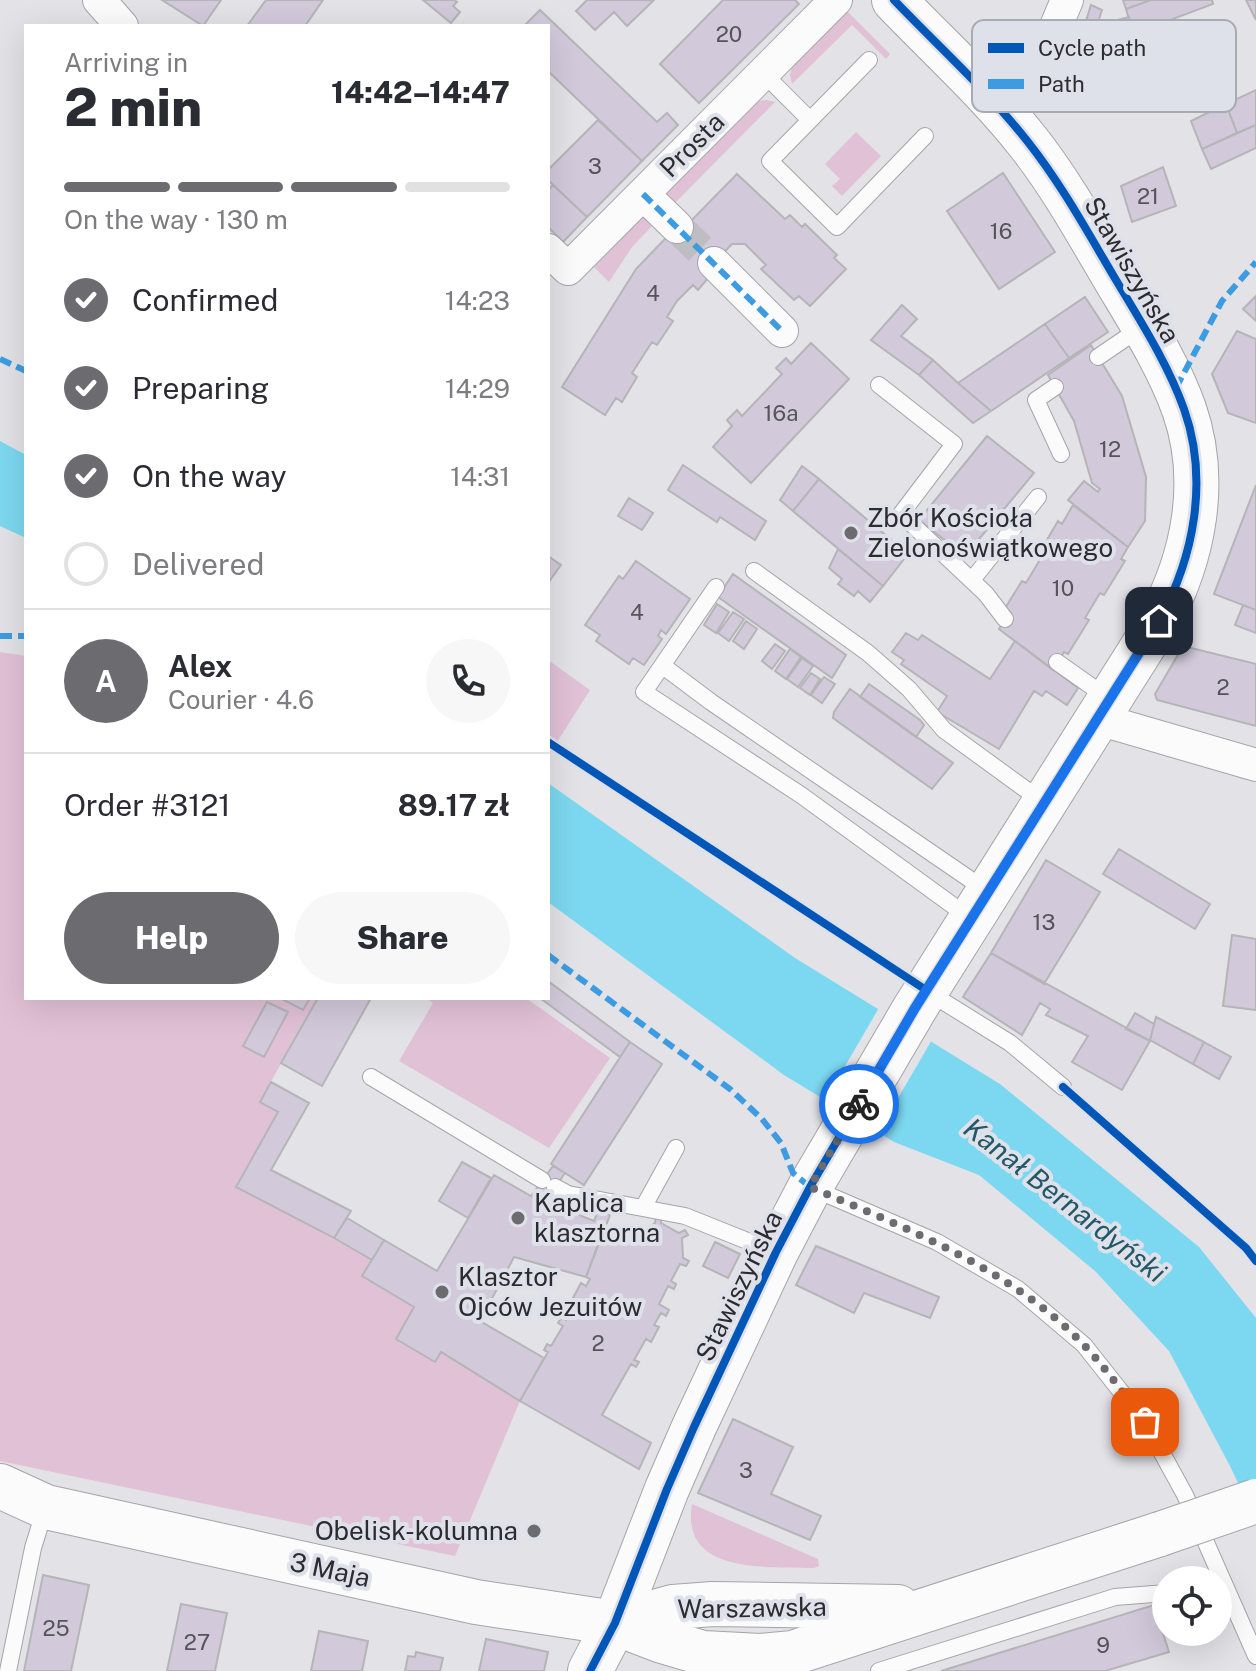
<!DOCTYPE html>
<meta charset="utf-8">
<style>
body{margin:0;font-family:"Public Sans",sans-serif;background:#f7f7f7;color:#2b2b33;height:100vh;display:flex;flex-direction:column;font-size:30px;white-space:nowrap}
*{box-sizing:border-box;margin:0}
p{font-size:26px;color:#7c7c81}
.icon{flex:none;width:44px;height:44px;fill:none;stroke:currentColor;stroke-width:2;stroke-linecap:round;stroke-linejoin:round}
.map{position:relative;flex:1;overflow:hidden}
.details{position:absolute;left:24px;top:24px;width:526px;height:976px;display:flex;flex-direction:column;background:#fff;border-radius:0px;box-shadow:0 8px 32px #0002}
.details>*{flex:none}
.fabs{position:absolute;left:1152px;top:1566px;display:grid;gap:16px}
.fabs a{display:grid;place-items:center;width:80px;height:80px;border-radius:50%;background:#fff;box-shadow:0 8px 32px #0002;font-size:40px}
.pin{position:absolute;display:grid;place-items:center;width:68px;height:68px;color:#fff;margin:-34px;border-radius:16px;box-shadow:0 4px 12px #0006}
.courier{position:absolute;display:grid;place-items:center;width:80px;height:80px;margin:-40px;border:6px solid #1a73e8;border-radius:50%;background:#fff;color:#222;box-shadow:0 2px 10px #0007}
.headline em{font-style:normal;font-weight:800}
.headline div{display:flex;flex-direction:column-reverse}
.headline{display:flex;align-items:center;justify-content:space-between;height:136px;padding:0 40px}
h1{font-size:52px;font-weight:800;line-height:60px}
.bar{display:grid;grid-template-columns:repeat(4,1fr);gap:12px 8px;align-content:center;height:96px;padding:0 40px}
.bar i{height:10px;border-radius:6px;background:#e1e1e2}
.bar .active{background:#6c6c70}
.bar p{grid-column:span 4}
.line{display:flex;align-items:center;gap:20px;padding:0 40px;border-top:2px solid #e1e1e2}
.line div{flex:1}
.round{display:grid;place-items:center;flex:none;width:84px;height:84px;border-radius:42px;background:#f7f7f7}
ol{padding:0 40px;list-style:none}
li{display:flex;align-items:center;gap:24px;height:88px}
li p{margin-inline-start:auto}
li .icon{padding:8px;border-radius:50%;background:#6c6c70;color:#fff;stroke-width:4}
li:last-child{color:#7c7c81}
li i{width:44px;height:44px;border:4px solid #e1e1e2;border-radius:50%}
.button{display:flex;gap:16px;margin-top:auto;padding:16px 40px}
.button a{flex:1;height:92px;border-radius:48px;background:#6c6c70;color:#fff;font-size:32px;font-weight:800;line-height:92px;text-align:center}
.button a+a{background:#f7f7f7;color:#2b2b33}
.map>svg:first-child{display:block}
.green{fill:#e1c1d6}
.water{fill:#7cd8f0}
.pier{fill:#e2e2e7}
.building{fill:#d2c9da;stroke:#b5b5b8;stroke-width:2}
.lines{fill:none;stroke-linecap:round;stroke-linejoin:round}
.street-tunnel{stroke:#bebec2;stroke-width:32;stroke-dasharray:32 16;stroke-linecap:butt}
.lane-casing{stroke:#a5a5a9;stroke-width:18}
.street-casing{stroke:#a5a5a9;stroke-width:34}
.secondary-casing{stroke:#a5a5a9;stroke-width:46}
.lane{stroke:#fbfbfb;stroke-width:16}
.street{stroke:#fbfbfb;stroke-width:32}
.secondary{stroke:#fbfbfb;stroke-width:44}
.secondary-bridge-casing{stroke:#a5a5a9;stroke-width:46;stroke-linecap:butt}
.secondary-bridge{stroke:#fbfbfb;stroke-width:44}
.quiet{stroke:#3d9ce1;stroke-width:6;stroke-dasharray:12 6;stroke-linecap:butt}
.cycleway-casing{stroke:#dfe1ea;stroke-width:13}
.cycleway{stroke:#0057b8;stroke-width:8}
.done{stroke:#6c6c70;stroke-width:8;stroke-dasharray:0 14.4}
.route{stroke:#1a73e8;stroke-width:10}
.poi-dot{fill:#6c6c70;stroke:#dfe1ea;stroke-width:3}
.labels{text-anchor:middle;stroke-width:8;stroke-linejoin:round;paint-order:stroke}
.number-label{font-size:22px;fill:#56535a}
.street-label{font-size:26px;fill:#2c2c30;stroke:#dfe1ea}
.poi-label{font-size:26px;fill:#2c2c30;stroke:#dfe1ea;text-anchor:start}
.water-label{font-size:28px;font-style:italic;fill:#235866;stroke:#dfe1ea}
.key{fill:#dfe1ea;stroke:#a9abb2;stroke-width:2}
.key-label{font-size:22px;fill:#2c2c30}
</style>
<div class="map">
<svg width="1256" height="1671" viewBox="0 0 1256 1671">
<rect width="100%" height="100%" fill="#e2e2e7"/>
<path class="green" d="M846,10L890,54L886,59L852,25L792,84L790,75L793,64Z
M767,100L775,102L671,207L661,198L756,101Z
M856,132L881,156L842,196L832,186L840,179L825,164Z
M646,214L655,223L632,247L609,282L594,267Z
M0,652L26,656V998H318L260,1101L278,1112L236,1186L372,1260L363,1276L414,1307L396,1339L435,1362L441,1352L520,1401L455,1556L0,1461Z
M548,660L590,690L557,742L548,734Z
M426,998H526L610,1058L549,1148L399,1061L433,1003Z
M692,1504L818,1559L819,1566L814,1568C769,1566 680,1576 692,1504Z"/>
<path class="water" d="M0,441L26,455V538L0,526Z
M548,783L795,958L1000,1084L1199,1247L1256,1318V1521L1230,1466L1169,1351L1095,1271L979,1175L894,1142L784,1075L548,902Z"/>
<path class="pier" d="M880,1006L933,1038L876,1136L823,1104Z"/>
<path class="building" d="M162,0H221L203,26Z
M266,0H323L305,26H247Z
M423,0H454L457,2L453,6L460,12L451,23Z
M587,0H654L627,26L614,12L595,30L576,11Z
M723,0H795L799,4L699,103L660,64Z
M1123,0H1151L1126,9Z
M1151,0H1212L1213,4L1133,34L1126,9Z
M1246,0H1256V20Z
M1091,5L1102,10L1097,25L1086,21Z
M540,10L657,122L667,113L678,125L642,161L548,71V26H524Z
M1129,17L1144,82L1099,93L1083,29Z
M1256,90V125L1237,133L1226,104Z
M1226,104L1237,133L1202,149L1191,121Z
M598,120L642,161L587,217L548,180V170Z
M1256,125V148L1211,169L1202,149Z
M1163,167L1176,206L1132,222L1121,186Z
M1003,173L1055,252L999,289L947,211Z
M737,174L785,219L790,215L802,227L805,224L837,255L834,258L846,269L810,306L799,296L794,300L761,269L766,265L745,244H732L704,273L709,277L698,290L693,285L677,301L667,317L673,321L657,345L652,342L632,373L637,377L622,402L616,398L605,415L562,387L636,269L685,218L690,222Z
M553,185L587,217L563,242L548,227V190Z
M1256,296V321L1243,309Z
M1085,297L1108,332L1069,358L1045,324Z
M902,305L917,319L901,336L933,360L919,375L871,340Z
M1045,324L1069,358L991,411L958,383Z
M1237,331L1256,339V423L1228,413L1212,374Z
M811,343L849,379L751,483L713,447L732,426L727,420L737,410L742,416L782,374L776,368L786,358L791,364Z
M1091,345L1122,396L1146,477L1145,521L1128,547L1068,500L1084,481L1098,492L1100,489L1092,483L1074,421L1048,375Z
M933,360L958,383L991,411L973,423L919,375Z
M987,436L1034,473L965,556L919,520Z
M683,465L766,521L755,540L720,517L717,522L668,490Z
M802,466L819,479L793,511L780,500Z
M819,479L908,554L883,586L793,511Z
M1256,485V610L1214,594Z
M629,498L653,513L642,530L618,516Z
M1073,505L1128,547L1121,559L1125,561L1104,595L1100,593L1085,618L1089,620L1068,654L1064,652L1053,670L999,629L1009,613L1004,610L1022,581L1026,583L1041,558L1038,555L1058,521L1062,524Z
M838,549L883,586L870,602L858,591L854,596L838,584L842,579L829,568Z
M548,556L561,565L548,583Z
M636,561L690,599L666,634L661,630L658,636L662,639L644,665L633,658L629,664L596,641L600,635L585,625L619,576L623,579Z
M733,574L846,655L832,678L718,597Z
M717,604L729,612L716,633L704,625Z
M1243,605L1256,610V633L1235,625Z
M733,612L744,619L729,641L718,633Z
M746,621L757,629L744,649L733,641Z
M906,633L918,640L922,635L990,679L1015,641L1078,688L1067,705L1046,691L1042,696L1034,691L999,749L937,712L947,696L901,664L904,660L892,652Z
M775,644L785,651L772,669L762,661Z
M1183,646L1256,664V726L1157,700L1155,694Z
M790,649L801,657L786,679L775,671Z
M802,658L813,666L798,687L787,679Z
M811,673L820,679L810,695L800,688Z
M824,677L835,684L822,703L811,695Z
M869,684L920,720L924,725L916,737L860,697Z
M850,689L953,763L932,789L833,718L834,712Z
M1119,849L1210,904L1195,929L1103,874Z
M1046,860L1100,892L1044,984L991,953Z
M1232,935L1256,939V1010L1223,1006Z
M991,953L1150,1041L1122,1090L1072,1062L1088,1036L1046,1015L1050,1009L1040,1003L1022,1035L963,997Z
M548,981L630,1042L620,1057L540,998H548Z
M280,998H310L303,1010Z
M318,998H371L322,1086L281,1063Z
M267,1002L288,1012L264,1057L243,1046Z
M1135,1013L1154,1024L1150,1041L1126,1029Z
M1156,1017L1204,1042L1193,1064L1150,1040Z
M630,1042L662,1064L584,1185L551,1164Z
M1204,1042L1231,1057L1219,1079L1193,1064Z
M271,1082L309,1103L271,1170L351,1211L334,1238L236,1187L278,1112L260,1102Z
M462,1162L491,1178L468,1218L439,1201Z
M553,1166L565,1173L544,1202L531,1196Z
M494,1175L531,1196L594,1221L598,1211L610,1215L586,1277L514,1257L480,1321L544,1358L520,1401L441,1352L435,1362L396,1339L414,1307L362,1276L384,1240L437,1271Z
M656,1216L661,1217V1223L679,1233L685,1230L688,1235L682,1238L683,1258L689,1261L686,1266L680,1264L671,1281L676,1284L674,1289L668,1286L659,1304L669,1310L666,1316L661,1313L654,1325L659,1327L651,1342L646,1339L634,1360L639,1362L636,1367L631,1364L602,1415L651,1443L639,1469L520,1401L548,1352L544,1350L547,1344L551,1346L563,1326L558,1323L562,1317L566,1320L578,1300L573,1298L581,1283L586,1286L590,1279L586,1277L605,1225L634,1237L655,1223Z
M347,1218L384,1240L372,1260L334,1238Z
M715,1242L740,1254L728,1278L703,1266Z
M816,1246L939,1297L930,1318L864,1293L854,1313L796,1285Z
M733,1419L793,1447L771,1494L821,1516L810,1540L698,1493Z
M43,1575L89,1585L71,1671H24Z
M181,1604L227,1613L215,1671H167Z
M1154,1605L1169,1652L1105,1671H941Z
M319,1631L368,1641L362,1671H311Z
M486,1639L548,1652L544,1671H479Z
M416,1652L443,1658L440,1671H405L408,1656L415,1657Z"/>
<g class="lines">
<path class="street-tunnel" d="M677,227L714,263"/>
<defs>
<path id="lane" d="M869,60L770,161L837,227L925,136
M763,73L810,120
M1098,357L1142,327
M879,385L954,444L901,514L986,594L1005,619
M1055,387L1036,400L1061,454
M754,571L868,653L909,689L944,730L1043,802
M972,580L1038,497
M716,587L644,692L801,795L970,918
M1057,662L1108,698
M663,666L711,702L987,891
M928,992L1010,1043L1063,1087
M371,1077L542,1180
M555,1187L568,1194L685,1216L775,1252
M812,1188L937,1242L1018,1289L1084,1345L1145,1422L1185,1495L1256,1656
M644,1206L676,1148
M8,1671L33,1548L45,1509
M879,1671L1115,1597L1166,1593"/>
<path id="street" d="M99,0L122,26
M1010,121L1033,81L1067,0
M643,194L677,227
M548,250L568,269L836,0
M714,263L782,331
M1098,719L1256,765"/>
<path id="secondary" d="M0,1486L46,1507L476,1602L615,1623L662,1641L703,1653L760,1656L793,1653L1160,1534
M615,1623L673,1607L713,1604L898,1607
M590,1671L615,1623L667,1489L694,1427L776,1252L810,1187L915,1008L1159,621C1194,557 1209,480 1184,409C1168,364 1141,322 1116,280C1088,233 1062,185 1028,142C988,91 939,47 894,0"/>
</defs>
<use href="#lane" class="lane-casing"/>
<use href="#street" class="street-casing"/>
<use href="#secondary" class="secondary-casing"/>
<use href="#lane" class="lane"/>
<use href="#street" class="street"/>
<use href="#secondary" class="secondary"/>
<defs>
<path id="secondary-bridge" d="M1160,1534L1256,1501"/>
</defs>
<use href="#secondary-bridge" class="secondary-bridge-casing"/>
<use href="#secondary-bridge" class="secondary-bridge"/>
<path class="quiet" d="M643,194L782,331
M0,359L26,371
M1176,388L1222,301L1256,262
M0,636H26
M548,955L730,1089L762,1119L781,1143L793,1173L810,1187"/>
<defs>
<path id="cycleway" d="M548,742L926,990
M1063,1087L1246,1248L1256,1261
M590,1671L615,1623L667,1489L694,1427L776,1252L810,1187L915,1008L1159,621C1194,557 1209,480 1184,409C1168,364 1141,322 1116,280C1088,233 1062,185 1028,142C988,91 939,47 894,0"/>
</defs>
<use href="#cycleway" class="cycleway-casing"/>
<use href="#cycleway" class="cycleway"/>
</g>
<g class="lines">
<path class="done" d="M859,1104L810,1187C906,1228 1011,1269 1084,1345C1106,1368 1125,1396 1145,1422"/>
<path class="route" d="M859,1104L915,1008L1159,621"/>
</g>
<g class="poi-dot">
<circle cx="851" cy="533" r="8"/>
<circle cx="518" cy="1218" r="8"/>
<circle cx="442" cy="1292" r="8"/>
<circle cx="534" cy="1531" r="8"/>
</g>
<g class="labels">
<g class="number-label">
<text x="729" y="42">20</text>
<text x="595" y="174">3</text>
<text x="1148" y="204">21</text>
<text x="1001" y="239">16</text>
<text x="653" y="301">4</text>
<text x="781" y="421">16a</text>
<text x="1110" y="457">12</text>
<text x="1063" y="596">10</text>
<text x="637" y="620">4</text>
<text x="1223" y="695">2</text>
<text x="1044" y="930">13</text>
<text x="598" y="1351">2</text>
<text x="746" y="1478">3</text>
<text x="56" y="1636">25</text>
<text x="197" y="1650">27</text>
<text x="1103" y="1653">9</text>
</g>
<g class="street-label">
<text transform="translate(692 145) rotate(-45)" y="9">Prosta</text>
<text transform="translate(1132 270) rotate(60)" y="9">Stawiszyńska</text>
<text transform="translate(739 1286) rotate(-64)" y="9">Stawiszyńska</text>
<text transform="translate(330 1570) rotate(12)" y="9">3 Maja</text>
<text transform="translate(752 1608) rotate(-1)" y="9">Warszawska</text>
</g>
<g class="poi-label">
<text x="867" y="527">Zbór Kościoła<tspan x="867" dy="30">Zielonoświątkowego</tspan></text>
<text x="534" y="1212">Kaplica<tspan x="534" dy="30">klasztorna</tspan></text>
<text x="458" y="1286">Klasztor<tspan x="458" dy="30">Ojców Jezuitów</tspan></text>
<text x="518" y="1540" text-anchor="end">Obelisk-kolumna</text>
</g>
<g class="water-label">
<text transform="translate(1065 1200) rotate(38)" y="10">Kanał Bernardyński</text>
</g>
</g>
<rect x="972" y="20" width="264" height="92" rx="12" class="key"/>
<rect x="988" y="43" width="36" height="10" fill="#0057b8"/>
<rect x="988" y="79" width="36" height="10" fill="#3d9ce1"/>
<g class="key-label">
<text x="1038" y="56">Cycle path</text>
<text x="1038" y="92">Path</text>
</g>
</svg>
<div class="fabs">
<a><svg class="icon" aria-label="locate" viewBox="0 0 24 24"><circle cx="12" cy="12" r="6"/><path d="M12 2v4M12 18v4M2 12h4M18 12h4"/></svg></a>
</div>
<div class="pin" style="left:1145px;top:1422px;background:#ea580c"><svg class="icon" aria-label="bag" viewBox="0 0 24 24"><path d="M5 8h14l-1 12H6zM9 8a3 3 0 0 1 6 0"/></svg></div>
<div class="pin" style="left:1159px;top:621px;background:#1f2937"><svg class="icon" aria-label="home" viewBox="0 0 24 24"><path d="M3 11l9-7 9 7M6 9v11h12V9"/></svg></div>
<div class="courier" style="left:859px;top:1104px"><svg class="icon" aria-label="bike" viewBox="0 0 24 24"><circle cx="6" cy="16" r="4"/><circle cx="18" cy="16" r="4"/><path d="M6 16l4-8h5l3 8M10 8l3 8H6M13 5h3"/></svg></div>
<section class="details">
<div class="headline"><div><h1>2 min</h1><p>Arriving in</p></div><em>14:42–14:47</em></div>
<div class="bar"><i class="active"></i><i class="active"></i><i class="active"></i><i></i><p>On the way · 130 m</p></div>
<ol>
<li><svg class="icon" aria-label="check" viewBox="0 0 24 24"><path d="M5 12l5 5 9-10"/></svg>Confirmed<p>14:23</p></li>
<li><svg class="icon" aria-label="check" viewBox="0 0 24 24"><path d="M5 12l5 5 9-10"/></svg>Preparing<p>14:29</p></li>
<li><svg class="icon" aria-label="check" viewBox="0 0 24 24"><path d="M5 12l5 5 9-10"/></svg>On the way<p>14:31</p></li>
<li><i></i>Delivered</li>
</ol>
<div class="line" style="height:144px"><b class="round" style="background:#6c6c70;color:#fff">A</b><div><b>Alex</b><p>Courier · 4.6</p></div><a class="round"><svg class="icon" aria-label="phone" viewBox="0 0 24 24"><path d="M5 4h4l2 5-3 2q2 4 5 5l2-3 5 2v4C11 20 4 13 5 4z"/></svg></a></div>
<div class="line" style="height:104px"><div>Order #3121</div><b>89.17 zł</b></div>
<div class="button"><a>Help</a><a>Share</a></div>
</section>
</div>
